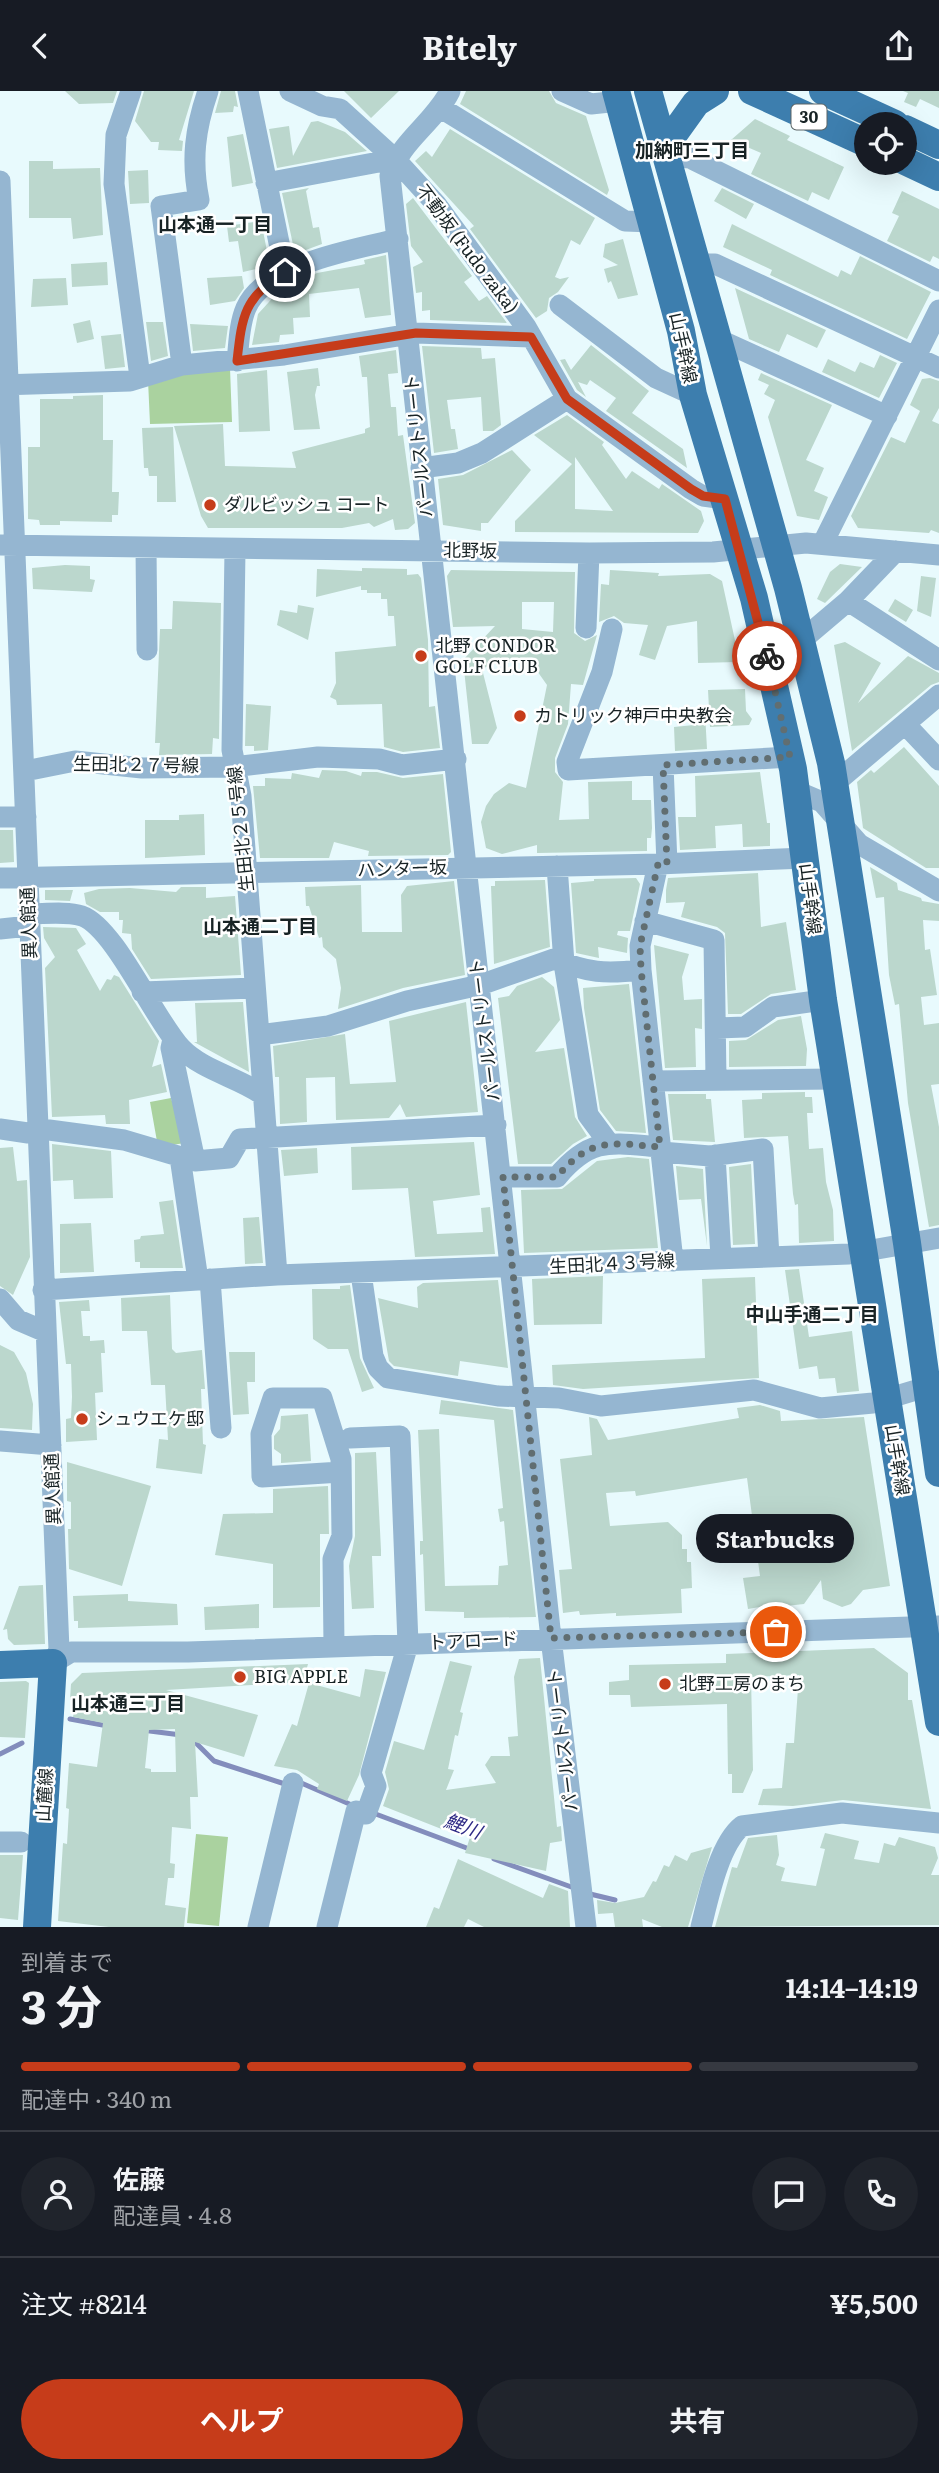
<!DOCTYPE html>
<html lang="ja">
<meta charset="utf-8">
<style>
body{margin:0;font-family:Literata,"Noto Sans JP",serif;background:#20242c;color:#f1f3f6;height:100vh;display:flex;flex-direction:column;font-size:26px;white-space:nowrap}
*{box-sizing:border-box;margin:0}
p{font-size:23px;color:#9ea1a6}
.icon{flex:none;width:38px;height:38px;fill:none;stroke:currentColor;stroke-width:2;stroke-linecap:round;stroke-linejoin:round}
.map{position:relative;height:1836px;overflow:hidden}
.details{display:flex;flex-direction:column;background:#171b24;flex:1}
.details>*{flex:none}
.fabs{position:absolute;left:854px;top:21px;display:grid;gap:14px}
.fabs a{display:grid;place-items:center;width:63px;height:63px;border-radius:50%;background:#171b24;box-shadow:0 7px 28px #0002;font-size:35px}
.pin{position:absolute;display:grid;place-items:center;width:60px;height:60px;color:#fff;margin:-30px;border:4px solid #fff;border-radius:50%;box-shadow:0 2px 7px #0007}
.courier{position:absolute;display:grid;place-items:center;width:70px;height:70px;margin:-35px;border:5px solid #c63c1a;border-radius:50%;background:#fff;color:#222;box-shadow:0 2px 9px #0007}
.bubble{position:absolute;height:49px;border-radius:24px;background:#171b24;box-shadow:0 7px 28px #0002;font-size:23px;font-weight:700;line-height:49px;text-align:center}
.headline em{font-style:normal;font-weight:700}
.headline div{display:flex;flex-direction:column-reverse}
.headline{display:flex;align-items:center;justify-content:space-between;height:119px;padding:0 21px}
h1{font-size:46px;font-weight:700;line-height:52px}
.bar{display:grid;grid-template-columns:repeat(4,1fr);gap:10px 7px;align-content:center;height:84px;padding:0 21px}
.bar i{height:9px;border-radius:5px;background:#363941}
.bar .current{background:#c63c1a}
.bar p{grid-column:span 4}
.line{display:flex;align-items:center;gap:18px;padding:0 21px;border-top:2px solid #363941}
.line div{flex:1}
.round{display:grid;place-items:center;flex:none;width:74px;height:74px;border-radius:37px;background:#20242c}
.button{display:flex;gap:14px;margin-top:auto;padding:14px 21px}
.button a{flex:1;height:80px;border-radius:42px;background:#c63c1a;color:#fff;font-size:28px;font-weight:700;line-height:80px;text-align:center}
.button a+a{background:#20242c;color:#f1f3f6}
header{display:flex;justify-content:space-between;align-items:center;height:91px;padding:0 21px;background:#171b24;font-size:32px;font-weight:700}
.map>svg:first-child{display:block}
.green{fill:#aad29f}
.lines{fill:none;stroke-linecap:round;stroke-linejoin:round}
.stream{stroke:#838dbc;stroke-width:5}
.building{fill:#bbd7cd;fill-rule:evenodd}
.minor{stroke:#95b6d1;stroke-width:21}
.major{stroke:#3d7eae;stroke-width:28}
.done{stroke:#616e71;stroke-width:7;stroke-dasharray:0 12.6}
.route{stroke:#c63c1a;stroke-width:9}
.poi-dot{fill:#c63c1a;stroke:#fff;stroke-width:2.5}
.labels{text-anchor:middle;stroke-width:5;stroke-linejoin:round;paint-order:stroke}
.shield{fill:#fff;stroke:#5d6566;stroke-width:2}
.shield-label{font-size:16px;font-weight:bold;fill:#182325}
.street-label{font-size:18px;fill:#182325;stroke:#fff}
.poi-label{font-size:18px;fill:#182325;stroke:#fff;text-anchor:start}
.neighbourhood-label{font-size:19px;font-weight:bold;fill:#182325;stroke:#fff}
.water-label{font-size:19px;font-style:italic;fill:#2e2a85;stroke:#fff}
</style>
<header><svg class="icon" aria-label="back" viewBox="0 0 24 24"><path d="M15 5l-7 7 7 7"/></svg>Bitely<svg class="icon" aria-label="share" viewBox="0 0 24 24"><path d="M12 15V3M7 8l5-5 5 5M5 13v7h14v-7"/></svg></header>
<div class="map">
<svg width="939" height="1836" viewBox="0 0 939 1836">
<rect width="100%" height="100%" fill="#e8fafd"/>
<path class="green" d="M230,277L232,331L150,333L148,289Z
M171,1007L185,1052L158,1056L150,1011Z
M196,1743L228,1746L219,1835L187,1832Z"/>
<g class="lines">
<path class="stream" d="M70,1628L108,1635
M142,1639L181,1644
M193,1649L214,1670L285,1693
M0,1663L22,1652
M299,1691L354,1715
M373,1722L472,1759
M494,1768L577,1798
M586,1802L615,1809"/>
</g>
<path class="building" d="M65,0H117L113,12L79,13Z
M144,0H194L179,49L183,50L182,60L158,59L159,51H151L135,30Z
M221,0H235L238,16L234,15L233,21L215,22Z
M344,0H399L371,27Z
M466,0H549L556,12L586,25L609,99L607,104L460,13Z
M903,0H939V17L920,8L916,16L904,11L908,2Z
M755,28L790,45L787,49L844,76L829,109L812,101L808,110L751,83L761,62L731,49Z
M318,30L345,41L367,60L277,77L269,38L289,35L293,65L311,31Z
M450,38L595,127L580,154L571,149L555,186L560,188L569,186L558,201L549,207L547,220L536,227L470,138L474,135L415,70L426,60L432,66Z
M243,43L253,92L232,96L227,46Z
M29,70H53V78L100,77L103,144L73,148L71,127H29Z
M148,79L149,112L130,113L128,80Z
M309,97L306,100L313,137L319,136L322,153L295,163L282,102Z
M722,97L754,113L746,128L714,110Z
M902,100L939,118V168L933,165L930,171L887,150L899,125L892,122Z
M413,107L472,185L464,191L479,210L487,205L507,232L430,229V219L422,220V201L416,202L413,176L423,171L411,155L406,113Z
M261,130L270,175L243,181L238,150L229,151L227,135Z
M732,133L838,186L841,179L851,184L860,165L931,201L907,248L770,184L772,179L723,156Z
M623,148L638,204L618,208L611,190L608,192L604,178L618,174L603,166L605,153Z
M386,164L391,224L365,227L359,197L309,203L310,226L293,227L294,243L280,244L279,251L252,254L258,223L279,200L317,182L361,174L365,173L364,169Z
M107,171L108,194L72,196L71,173Z
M242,185L244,197L235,210L210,214L207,187Z
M66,187L68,214L31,216L33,188Z
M735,197L826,239L817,257L787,243L779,261L749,248Z
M90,229L94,248L77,252L73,233Z
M146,231H163L168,265L151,270Z
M190,233L228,235L225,257L193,260Z
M121,243L125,276L105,278L101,245Z
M591,254L649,300L632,322L683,358L687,377L606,320L616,307L590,289L587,294L578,291L586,306L577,299L560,269L565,268L571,279Z
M422,255L481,257L482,268L495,267L501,334L493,340H483L481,306L447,309L451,338H455L458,358L434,362Z
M396,259L398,282L388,283L391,316H396L398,345L403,344L415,432L408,438L395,439L393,428L374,436L369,432L342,437H208L201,425L174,335L223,333L225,375L296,377L292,361L365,342V338L370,336L367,286H362L359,265Z
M880,264L897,272L879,307L822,281L828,268L855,281L860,271L874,277Z
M318,277L320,295H317L315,304L320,338L294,339L287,281Z
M267,279L270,340L239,341L237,283Z
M761,282L832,314L806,369L824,377L814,400L828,406L819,429L797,425L768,326L775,309L764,303L769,294L758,289Z
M930,287L939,290V317L932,330L939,333V442L931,439L929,442L858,437L851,425L891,346L905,352L920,320L910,314L922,288Z
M103,304V349H113L112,401H119L118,424H112V431L60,430V434H40L39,429L28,428V356H40V308H73V305Z
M567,324L604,351L602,354L626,388L632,380L659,398L662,393L701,420L704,430L698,442L515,441V430L572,373L534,344ZM575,366L613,420L575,418Z
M173,336L176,411H157V385H149L148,377H144L142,337Z
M512,359L531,379L488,432H481V440L443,434L438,388L463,384Z
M840,473L862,476L825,512L817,508L830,481Z
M65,474L90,475V488L95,489L92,501L33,498L32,477Z
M362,477L407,478V484L418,483L421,487L428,549L429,616L435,615L440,657L403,661L384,656L382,613L337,614L336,609L330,606L336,592L335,561L396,555L394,525H388L387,508H381V502H367V499H361V495L316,506L317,478L362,480Z
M451,479L575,481L574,542L585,550L597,544L583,594L571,593L568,633L555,667V681L563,691L559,729L589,728L588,691L632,690V709H651L652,737L651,747H647V760L537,762V754L502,763L486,757L481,731L486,715L494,703L509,692L526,697L547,594L535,577L523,571H496L482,578L497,637L488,653H472L463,569L495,535L453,536L447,485ZM522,511H554L553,541L522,538Z
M610,479L659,482L658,485L710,483L722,490L736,554L737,571L698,572L697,530L667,535L655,569L639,564L648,534L624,532L614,525L599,531L601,493L609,494Z
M921,485L936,487L931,526L917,520Z
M895,508L913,519L906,531L888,520Z
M173,510L221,512L219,648L213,647L212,663L159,664L160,652H155L160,538H172Z
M298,514L314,517L308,549L277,534L280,519L297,522Z
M845,551L881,572L858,612L908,565L939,582V591L931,594L852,660L834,554Z
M745,598L746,620L752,628L749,634L710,636L708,599Z
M246,613L271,615L268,659L254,660V655H245Z
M705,622L707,658L675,660L674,636L694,634V623Z
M904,656L939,695V777H926L863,737L857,691L871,679L874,682Z
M322,679L346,680L361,685L362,681H377L403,687L443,683L451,761L448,764L368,765L369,760L334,751L329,767H260L253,695H265V687L291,688L292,682L319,687Z
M760,681L767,732H770V755L743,756L742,733L715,735L716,757L680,759L678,726H696L695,685Z
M204,723L205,764L145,767V729H179V724Z
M0,739H13L14,771L0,772Z
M870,776L897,792L898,799L921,807L922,810L939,813V830L923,829L925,859L930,858L937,904L921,906L924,934L939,932V993L931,994L939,1036V1134L929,1136L908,1012L899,913L895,914L889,884L884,806L876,807Z
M758,782L761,836L786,831L796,899L771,903L741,923H728L725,842L717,836L681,826L685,811L666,812V799L668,787Z
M636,787L640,793L630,840H618L617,844L628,847L627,862L598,856L599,867L576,862L571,792L594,790V788Z
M545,789L550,856L494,873L491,795H495V790Z
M454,790L465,884L403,897L338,918L341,897L336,868L323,856L322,846L319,847L309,815H306L305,796L361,794L362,841H402L401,804L407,795Z
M181,796H206V807L235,805L241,884L151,888L132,858L131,843L122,842L123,829H119V821H100L86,813L84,802L99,798L130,797L176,801Z
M45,799H73L70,810L45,809Z
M43,836L76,837L86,853L77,859L100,900L107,888L111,889L114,884L119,886L159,950L152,976L161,973L167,1001L129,1009L130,1033H106L105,1024L52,1026L45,877L55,866L44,847Z
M654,854L689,863L682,886L684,909L702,908V938L695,937L696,976L665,977Z
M542,886L554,896L560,929L535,961L564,957L575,1026L587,1045L573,1053L551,1073H518L498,907L509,905L517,895Z
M629,893L646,1042L616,1040L600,1019L584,917L583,897Z
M243,911L249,981L194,951H197L195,912Z
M466,911L478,1021L406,1026L400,1013L389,1027L336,1029L335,986L306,987L307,1031L280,1033L279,986H275L273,955L345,943L350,993L396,991L389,930Z
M801,925L807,958L806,975L729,976V950L746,949L778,929Z
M805,1001V1006H812L813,1022H807L809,1058L823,1057L826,1091L833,1119L834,1150L799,1152L798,1113L795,1114L793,1103L788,1045L744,1047L742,1009L762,1008V1002Z
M668,1003H706V1008H711L715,1051L673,1049Z
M474,1051L480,1104L433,1110L437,1143L483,1141L481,1117L490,1116L495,1163L415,1166L408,1097L352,1099L351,1056Z
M52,1053L111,1060L113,1107L74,1108L73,1089L53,1090Z
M13,1056L17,1090L27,1089L30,1166L13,1204L0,1195V1057Z
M317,1057L318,1082L284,1085L281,1059Z
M628,1066L649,1068L658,1157L524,1162L521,1099L562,1098L597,1070Z
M751,1073L755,1153L733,1154L729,1076Z
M676,1075L703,1078L707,1155L701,1108L679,1109Z
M173,1109L183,1177H140V1171H135L134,1149L140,1148L141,1145L164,1143L159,1111Z
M259,1126L263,1172L245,1173L243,1127Z
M91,1132L94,1181L60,1182V1133Z
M799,1178L809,1246L852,1240L859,1300L837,1302L835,1287L819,1288L817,1275L799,1278L785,1179Z
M603,1185L602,1233L534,1234L532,1188Z
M755,1186L759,1287L583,1298L553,1294L552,1274L705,1267L702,1188Z
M498,1189L508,1277L460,1270L458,1285L394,1275L389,1270L378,1207L418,1217L417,1196L423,1192Z
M350,1194L360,1267L374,1297L362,1301L348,1258H328L313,1248L312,1198H340V1195Z
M170,1204L172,1258L176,1262L202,1259L205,1298H201L203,1353L206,1354L202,1383L156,1377L159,1348L168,1349L165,1294H151L147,1240H122L121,1207Z
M89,1209L90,1220H81L83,1245H90V1250L104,1249L105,1262H101L103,1301L95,1302L97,1349L66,1351V1328L71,1327L72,1306L71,1273H66L59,1211Z
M0,1254L14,1261L26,1282L33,1313L32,1339L0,1337Z
M229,1261H255V1291H247L249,1323L233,1324Z
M441,1309L513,1319L536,1526L464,1527V1521L425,1520L423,1463L420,1464V1450H423L418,1339L439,1338L445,1495L498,1494L499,1475L508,1474L504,1430L500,1431L498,1418L503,1417L494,1329L439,1323Z
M760,1314L780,1320L781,1330L864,1326L890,1495L863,1499L851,1513L842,1516L823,1508L821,1489L804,1513L786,1515L782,1512L748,1518L743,1487L760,1485L747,1387L636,1405L635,1400L606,1402L610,1435L668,1431L682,1444V1458H687V1471H691L692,1497L681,1498L682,1522L616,1525V1522L580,1524L579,1520L563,1522L559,1479L572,1478L560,1368L592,1364L589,1326L597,1328L608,1349L739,1327L737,1317Z
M308,1323L311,1370L281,1372V1363L274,1358V1345L280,1338L281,1325Z
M376,1361L381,1459V1465H372L374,1517L352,1518L349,1475L355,1445V1362Z
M67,1371L151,1395L122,1495L69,1478L68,1438H71V1411L67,1410Z
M328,1395L329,1443H320V1516L273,1517V1473L215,1464L223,1423L273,1422V1398Z
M43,1494L45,1553L14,1554L8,1548L7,1538L3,1539L19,1495Z
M128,1503V1510L177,1513L178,1534L78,1537V1530H74L73,1505Z
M259,1513V1537L205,1539L204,1516Z
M874,1557L908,1582V1609H912L931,1718L843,1709L793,1715L758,1714L763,1698L782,1697L786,1652H794L799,1584L751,1586L753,1679L743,1702H732V1683H728L727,1613L631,1616L630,1604H609V1591L629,1589V1574L726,1572V1563Z
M540,1567L557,1736L561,1735L562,1750L550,1752L546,1780L465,1762L476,1727L448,1729L444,1739L383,1715L389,1698L385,1681L394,1650L424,1659L450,1570L472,1575L460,1621L463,1622L458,1645L455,1644L448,1678L454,1679L446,1699L496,1692L485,1674L491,1665H510L508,1646L518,1645L514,1586L519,1568Z
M308,1573L303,1591L166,1599L258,1624L244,1666L195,1651L198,1706H190L191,1738L172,1736L170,1772L175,1773L174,1787H168L165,1814L186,1817L184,1836H109L58,1830L63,1752L67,1753L69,1718L66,1717L69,1672L97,1676L103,1632L73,1626L76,1609H70L71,1593L82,1582ZM175,1638L176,1681H151V1678L145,1677L149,1639Z
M365,1578L386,1581L359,1684L347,1710L317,1698L319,1693L297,1679L274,1675L292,1633L297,1635L309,1592L360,1606Z
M26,1590L29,1592L25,1647L0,1646V1591Z
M825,1742L859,1750L854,1768L879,1772L884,1752L895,1755L899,1746L935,1756L938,1767L931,1784H939V1834L715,1836L732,1776L737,1777L748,1747L777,1744L779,1764L776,1774L785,1777L781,1790L816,1795L825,1758L820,1757Z
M712,1756L688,1836H662L642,1828L643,1836H615L613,1822L598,1823L597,1809L615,1812L644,1806L653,1790L656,1791L664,1774L669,1776L675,1764L687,1770L691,1762Z
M0,1764H23L18,1829L0,1827Z
M458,1768L543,1807L549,1793L568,1800L570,1836H484L468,1828L464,1836H426L434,1816L439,1818Z"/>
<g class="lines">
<path class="minor" d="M131,0L116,44L114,93L140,286
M248,0L285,181
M290,0L322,15L340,18L395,68L436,113L526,236L567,308L691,398L703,405L725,408
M450,0C434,32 399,51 390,85L551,1547L586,1836
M562,0L591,13L619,10
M441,17L625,130L652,131
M668,76L677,66L690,67L939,190
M0,90L59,1559L53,1572
M266,92L395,68
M696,173H715L939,277
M560,214L656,287L693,304
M720,249L887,325
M237,270C239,253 239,233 246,217C265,173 355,158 398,148
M182,274L161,115L199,109C191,69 195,38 208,0
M0,294L130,290L182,274L284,264L416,242L531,246
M421,377L458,372L482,362L567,308
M823,452L939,219
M0,454L589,462L713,461L806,452L939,464
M146,456L147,559
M235,459L232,659L241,705L277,1184
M848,510L939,569
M586,537L589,462
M612,538L602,581L567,671L568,679L790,666
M802,549L848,510L896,460
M905,633L939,669
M663,674L667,773
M25,680L75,670L142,677L233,676L318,666L379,668L402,674L456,668
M835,692L939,604
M796,700L822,711L859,753L939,800
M0,726H26
M658,773L640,855L641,879L673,1170
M557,775L564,872L588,1024L608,1051
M0,787L658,773L805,767
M29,823C45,823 66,820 82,825C115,837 154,928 181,957C203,980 238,986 263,1004
M645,830L714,849L716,988
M0,838L29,835
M142,901L255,897
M717,937L745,936L773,916L823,909
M259,944L328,935L407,910L480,894L554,868C588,882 605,883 641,879
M173,948L171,957L195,1070
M653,990L836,988
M0,1038L28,1042L49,1039L124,1049L195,1070L229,1067L240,1048L496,1034
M661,1061L710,1065L763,1058L769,1166
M715,1064L721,1167
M180,1066L198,1189
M503,1086H557C591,1045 612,1052 660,1056
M361,1182L373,1265L378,1277L388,1287L498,1305L559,1307L601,1315L754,1299L820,1317L873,1312L926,1296L939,1295
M210,1188L221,1337
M43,1199L277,1184L849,1163L939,1147
M0,1208L18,1229L46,1241
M350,1347L400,1345L408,1553L371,1682L376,1695L366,1723
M0,1350L51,1354
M334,1555L333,1468L342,1445L341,1368L322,1307H273L261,1343L262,1386L341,1381
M53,1572L71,1561H188L939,1535
M0,1751H21
M258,1836L293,1692
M327,1836L356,1720
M701,1836C708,1808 719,1753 742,1735L842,1722L939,1732"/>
<path class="major" d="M616,0L681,240L693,304L754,507L793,678L823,909L939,1631
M648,0L788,497L831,672L907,1152L939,1382
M752,0L866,52
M823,0L895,33
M905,38L939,54
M663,58L696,12L715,0
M905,70L939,86
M0,1574L53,1572L37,1836"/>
</g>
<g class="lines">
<path class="done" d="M767,565L790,666L663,674L667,773H658L640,855L641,878L660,1056C612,1052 591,1045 557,1086H503L551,1547L776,1541"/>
<path class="route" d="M285,181C244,206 242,225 237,270L416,242L531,246L567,308L691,398L703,405L725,408L767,565"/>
</g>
<g class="poi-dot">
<circle cx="210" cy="414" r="7"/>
<circle cx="421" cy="565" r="7"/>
<circle cx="520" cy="625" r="7"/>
<circle cx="82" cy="1328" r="7"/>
<circle cx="240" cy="1586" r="7"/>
<circle cx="665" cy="1593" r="7"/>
</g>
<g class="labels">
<rect class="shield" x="791.5" y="13.5" width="35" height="25" rx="5"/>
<g class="shield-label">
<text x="809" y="32">30</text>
</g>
<g class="street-label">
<text transform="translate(467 158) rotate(53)" y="6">不動坂 (Fudo zaka)</text>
<text transform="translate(683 257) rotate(78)" y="6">山手幹線</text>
<text transform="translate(419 355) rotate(-96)" y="6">パールストリート</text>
<text transform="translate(470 460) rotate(1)" y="6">北野坂</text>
<text transform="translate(136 674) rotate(1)" y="6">生田北２７号線</text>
<text transform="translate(241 738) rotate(-96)" y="6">生田北２５号線</text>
<text transform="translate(402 778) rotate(-2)" y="6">ハンター坂</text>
<text transform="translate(810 808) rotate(83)" y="6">山手幹線</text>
<text transform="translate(29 832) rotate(-92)" y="6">異人館通</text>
<text transform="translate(485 939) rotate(-97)" y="6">パールストリート</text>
<text transform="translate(612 1173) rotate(-3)" y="6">生田北４３号線</text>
<text transform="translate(897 1369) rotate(81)" y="6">山手幹線</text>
<text transform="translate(53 1398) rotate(-92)" y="6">異人館通</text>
<text transform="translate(473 1550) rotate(-3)" y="6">トアロード</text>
<text transform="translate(563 1649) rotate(-97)" y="6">パールストリート</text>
<text transform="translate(45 1704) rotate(-87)" y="6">山麓線</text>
</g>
<g class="poi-label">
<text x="224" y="420">ダルビッシュ コート</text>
<text x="435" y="561">北野 CONDOR<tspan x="435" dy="21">GOLF CLUB</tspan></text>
<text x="534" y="631">カトリック神戸中央教会</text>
<text x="96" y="1334">シュウエケ邸</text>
<text x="254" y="1592">BIG APPLE</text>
<text x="679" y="1599">北野工房のまち</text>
</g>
<g class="neighbourhood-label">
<text x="692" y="66">加納町三丁目</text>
<text x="215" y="140">山本通一丁目</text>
<text x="260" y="842">山本通二丁目</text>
<text x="812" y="1230">中山手通二丁目</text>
<text x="128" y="1619">山本通三丁目</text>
</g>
<g class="water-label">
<text transform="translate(463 1735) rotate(21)" y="7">鯉川</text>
</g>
</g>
</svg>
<div class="fabs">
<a><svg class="icon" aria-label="locate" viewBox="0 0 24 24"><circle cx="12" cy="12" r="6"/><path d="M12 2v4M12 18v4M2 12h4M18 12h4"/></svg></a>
</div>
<div class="pin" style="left:776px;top:1541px;background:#ea580c"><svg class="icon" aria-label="bag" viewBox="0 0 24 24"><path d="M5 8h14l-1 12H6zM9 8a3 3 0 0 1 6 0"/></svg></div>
<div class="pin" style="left:285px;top:181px;background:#1f2937"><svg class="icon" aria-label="home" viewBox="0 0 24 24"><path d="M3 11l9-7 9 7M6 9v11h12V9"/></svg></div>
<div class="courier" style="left:767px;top:565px"><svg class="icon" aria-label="bike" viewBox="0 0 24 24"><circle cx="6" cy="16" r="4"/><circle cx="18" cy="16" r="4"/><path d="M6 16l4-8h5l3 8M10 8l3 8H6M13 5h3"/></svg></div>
<div class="bubble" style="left:696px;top:1423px;width:158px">Starbucks</div>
</div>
<section class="details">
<div class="headline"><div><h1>3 分</h1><p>到着まで</p></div><em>14:14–14:19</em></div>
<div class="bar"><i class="current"></i><i class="current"></i><i class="current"></i><i></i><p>配達中 · 340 m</p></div>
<div class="line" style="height:126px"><a class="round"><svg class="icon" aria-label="person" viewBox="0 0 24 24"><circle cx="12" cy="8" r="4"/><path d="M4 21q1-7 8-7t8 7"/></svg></a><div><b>佐藤</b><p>配達員 · 4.8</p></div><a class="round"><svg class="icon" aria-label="chat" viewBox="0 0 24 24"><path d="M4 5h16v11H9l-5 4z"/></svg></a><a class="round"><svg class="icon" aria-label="phone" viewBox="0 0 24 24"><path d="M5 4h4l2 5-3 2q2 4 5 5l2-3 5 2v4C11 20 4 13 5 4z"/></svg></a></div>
<div class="line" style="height:91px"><div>注文 #8214</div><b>¥5,500</b></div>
<div class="button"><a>ヘルプ</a><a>共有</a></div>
</section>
